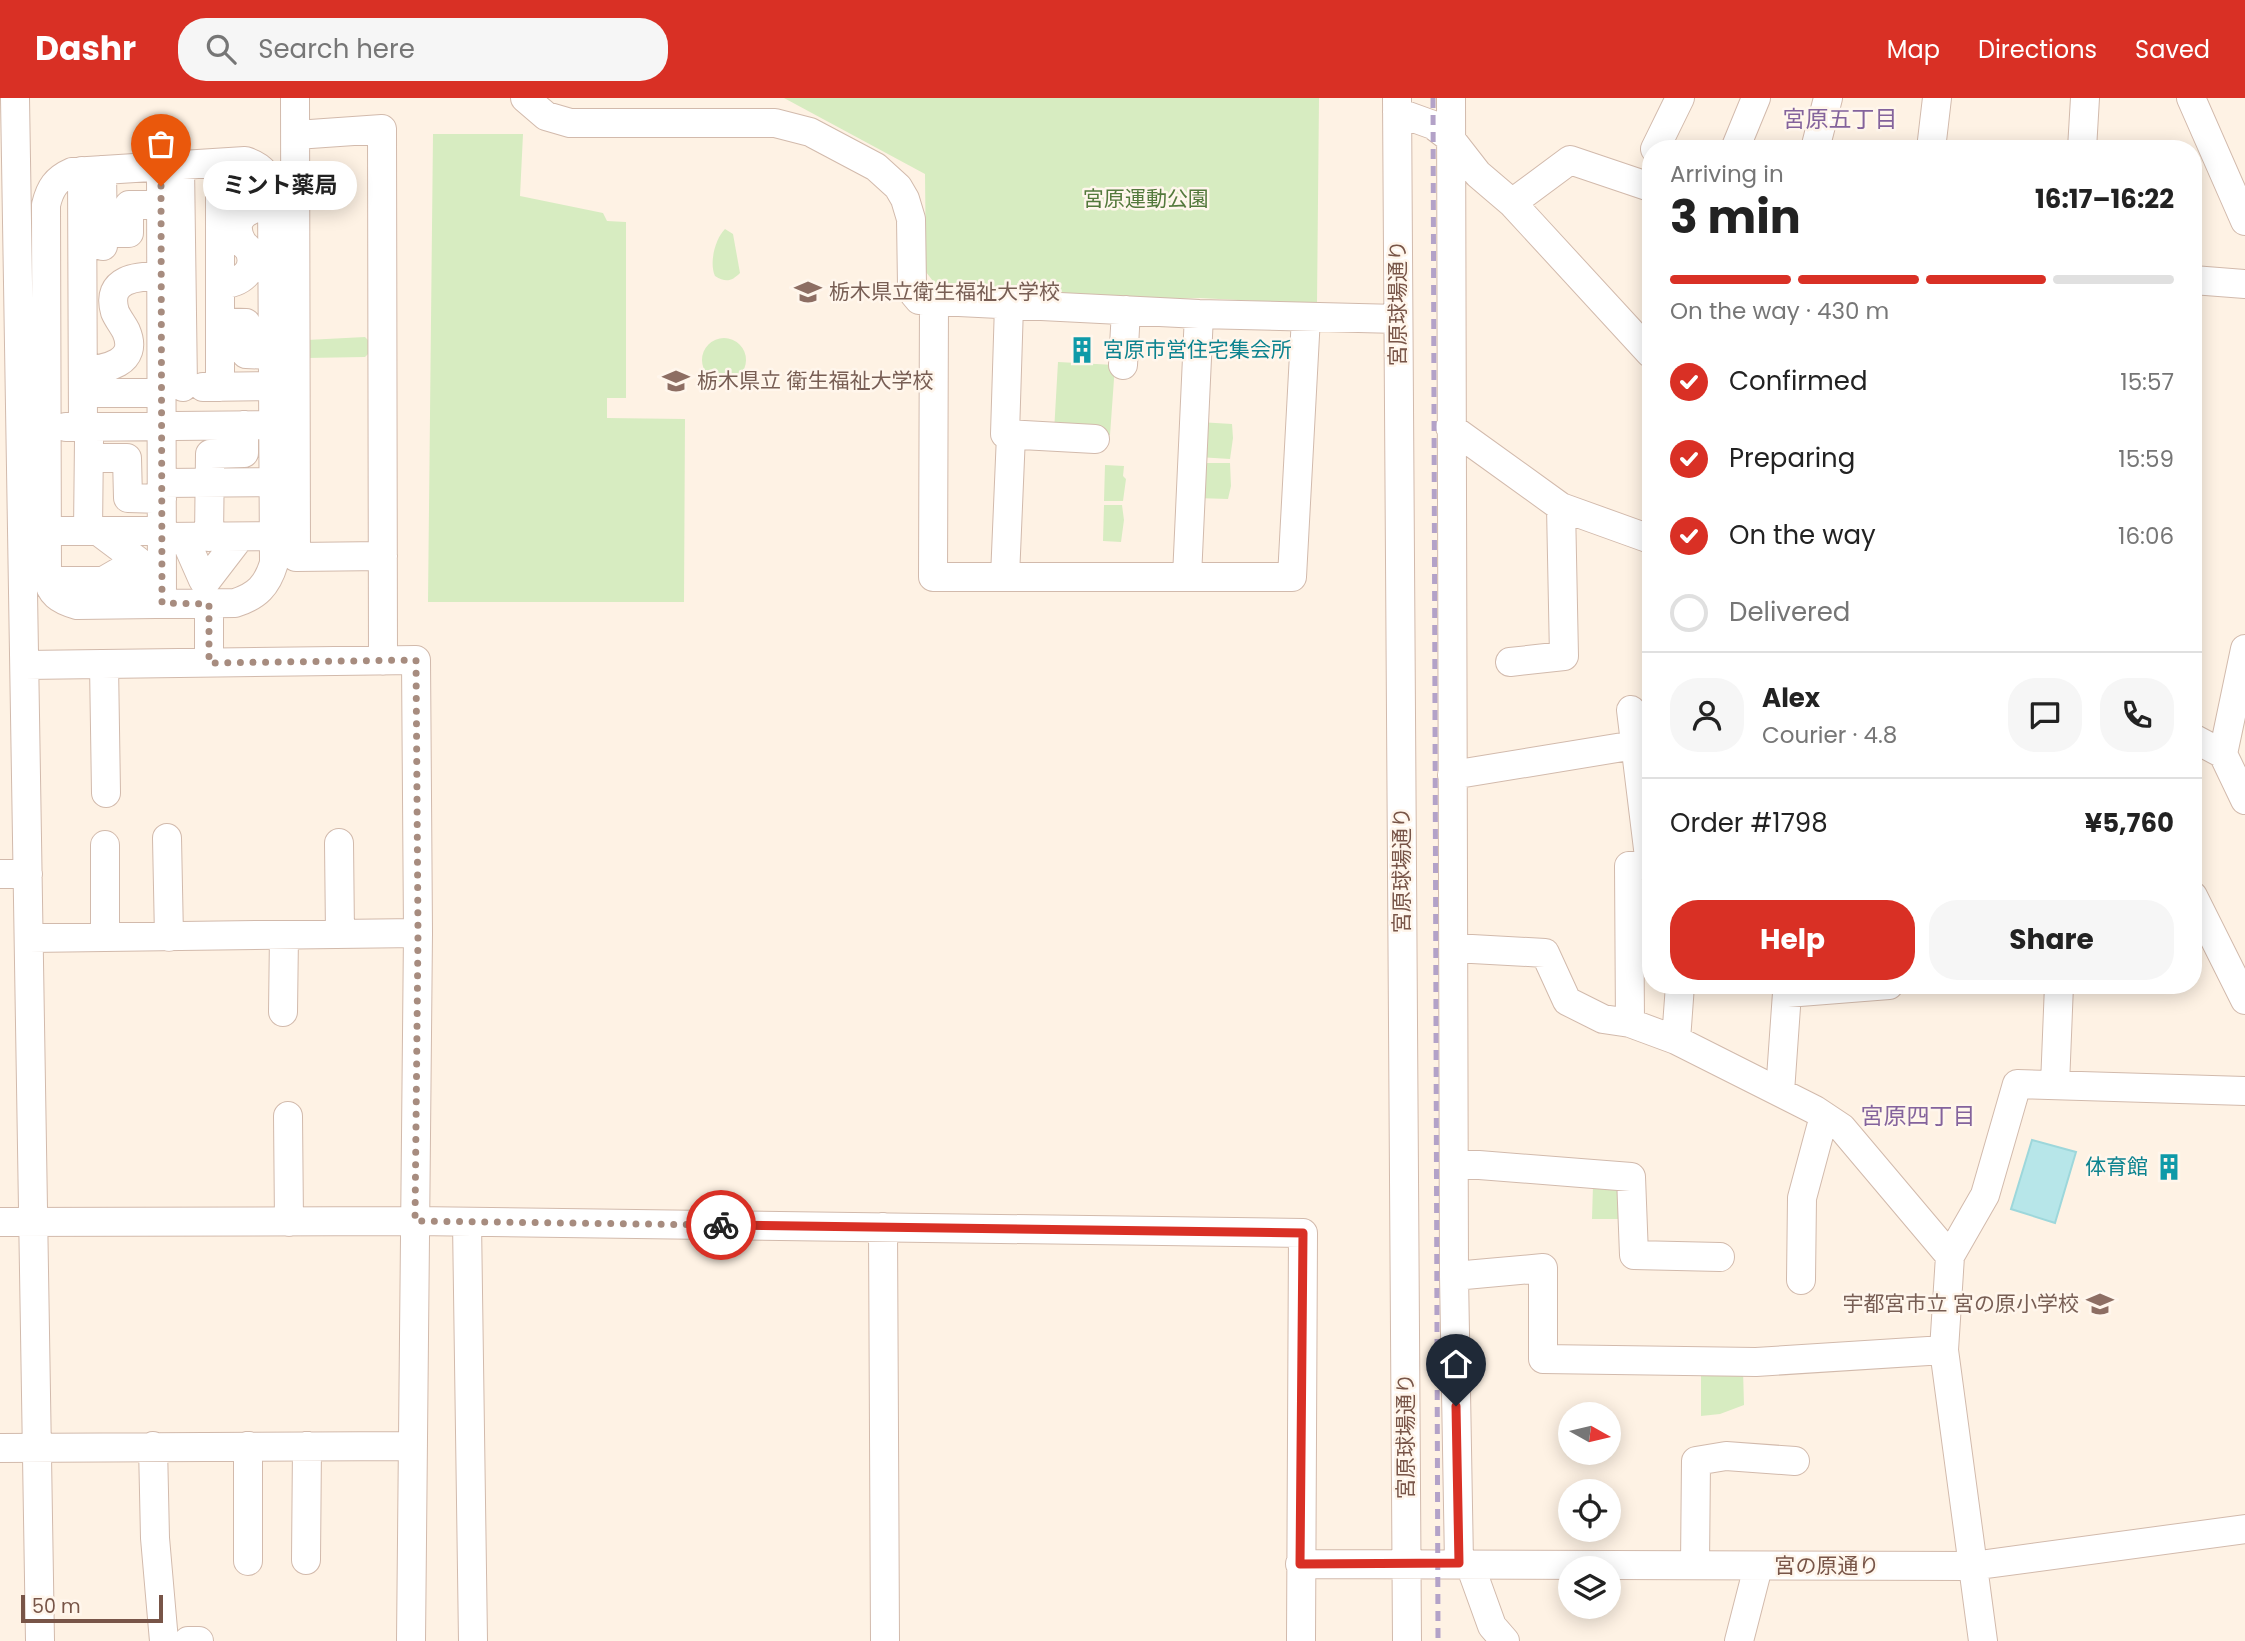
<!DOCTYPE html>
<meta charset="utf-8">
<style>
body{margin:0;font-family:Poppins,"Noto Sans JP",sans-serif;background:#f6f6f6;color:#222;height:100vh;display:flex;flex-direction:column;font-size:26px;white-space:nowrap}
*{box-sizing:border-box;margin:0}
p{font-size:23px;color:#767676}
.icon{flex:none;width:38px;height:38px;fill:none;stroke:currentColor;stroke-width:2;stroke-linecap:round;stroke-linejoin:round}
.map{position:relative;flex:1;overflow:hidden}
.details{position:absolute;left:1642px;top:42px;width:560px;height:854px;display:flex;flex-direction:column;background:#fff;border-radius:28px;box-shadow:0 4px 18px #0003}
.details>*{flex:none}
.needle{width:46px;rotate:98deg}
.tools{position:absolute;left:1558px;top:1304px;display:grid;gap:14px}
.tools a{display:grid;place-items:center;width:63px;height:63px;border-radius:50%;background:#fff;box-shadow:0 4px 18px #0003;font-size:35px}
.scale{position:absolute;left:21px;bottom:18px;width:142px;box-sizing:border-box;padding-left:7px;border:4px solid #785548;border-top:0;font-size:19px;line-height:24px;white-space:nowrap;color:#785548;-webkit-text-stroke:5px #fff6ec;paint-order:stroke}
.pin{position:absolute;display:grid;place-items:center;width:60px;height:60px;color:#fff;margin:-72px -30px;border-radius:50% 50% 50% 0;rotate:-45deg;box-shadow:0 0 7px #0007}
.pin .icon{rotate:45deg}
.courier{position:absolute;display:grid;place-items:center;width:70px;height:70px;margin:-35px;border:5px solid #d93025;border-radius:50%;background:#fff;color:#222;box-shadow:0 2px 9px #0007}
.bubble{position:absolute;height:49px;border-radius:24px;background:#fff;box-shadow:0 4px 18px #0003;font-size:23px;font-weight:700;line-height:49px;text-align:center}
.headline em{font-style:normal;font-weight:700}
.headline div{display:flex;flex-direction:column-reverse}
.headline{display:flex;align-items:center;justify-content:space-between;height:119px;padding:0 28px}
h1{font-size:46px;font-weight:700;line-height:52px}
.bar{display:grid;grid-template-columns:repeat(4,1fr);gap:10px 7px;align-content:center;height:84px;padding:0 28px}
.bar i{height:9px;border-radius:5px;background:#e0e0e0}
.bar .active{background:#d93025}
.bar p{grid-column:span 4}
.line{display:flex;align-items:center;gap:18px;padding:0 28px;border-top:2px solid #e0e0e0}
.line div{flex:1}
.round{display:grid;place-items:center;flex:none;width:74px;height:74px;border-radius:28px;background:#f6f6f6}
ol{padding:0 28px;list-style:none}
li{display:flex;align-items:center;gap:21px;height:77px}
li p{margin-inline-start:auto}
li .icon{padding:7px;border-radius:50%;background:#d93025;color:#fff;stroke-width:4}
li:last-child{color:#767676}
li i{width:38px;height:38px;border:4px solid #e0e0e0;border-radius:50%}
.action{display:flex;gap:14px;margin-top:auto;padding:14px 28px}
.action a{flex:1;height:80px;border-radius:28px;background:#d93025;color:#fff;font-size:28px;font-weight:700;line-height:80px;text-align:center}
.action a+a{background:#f6f6f6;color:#222}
header{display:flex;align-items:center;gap:42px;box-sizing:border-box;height:98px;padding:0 35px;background:#d93025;color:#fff}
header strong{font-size:33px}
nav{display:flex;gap:38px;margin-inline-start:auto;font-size:24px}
.search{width:490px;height:63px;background:#f6f6f6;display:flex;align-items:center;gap:18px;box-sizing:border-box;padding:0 24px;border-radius:28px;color:#767676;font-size:26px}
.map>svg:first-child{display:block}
.green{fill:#d7ecc1}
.water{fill:#b7e6e9;stroke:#9dd7db;stroke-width:2}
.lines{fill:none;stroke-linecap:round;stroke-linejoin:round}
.minor-casing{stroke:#d2baac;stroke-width:30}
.minor{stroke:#fff;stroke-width:28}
.rail{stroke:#b3a2c8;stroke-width:5;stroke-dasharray:10 7;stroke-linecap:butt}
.done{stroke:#a78c7f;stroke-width:7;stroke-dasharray:0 12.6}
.route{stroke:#d93025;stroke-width:9}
.labels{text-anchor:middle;stroke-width:5;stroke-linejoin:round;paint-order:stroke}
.park-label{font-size:21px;fill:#53793c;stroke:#fff6ec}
.education-label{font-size:21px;fill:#785e54;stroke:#fff6ec;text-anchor:start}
.street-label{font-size:21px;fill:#785548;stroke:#fff6ec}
.culture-label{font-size:21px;fill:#0d838f;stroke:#fff6ec;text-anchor:start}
.neighbourhood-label{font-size:23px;fill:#84639c;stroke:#fff6ec}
</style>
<header>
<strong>Dashr</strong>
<div class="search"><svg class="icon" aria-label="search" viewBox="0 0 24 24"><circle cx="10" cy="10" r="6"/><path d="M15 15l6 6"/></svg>Search here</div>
<nav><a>Map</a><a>Directions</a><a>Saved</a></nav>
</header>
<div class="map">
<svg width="2245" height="1543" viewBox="0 0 2245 1543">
<rect width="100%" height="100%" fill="#fef2e4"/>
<path class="green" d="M784,0H1319L1317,206L1200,200L1116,203L957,193L936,187L926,174L925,76Z
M433,36H523L520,98L603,115L607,123L626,124V300H607V320L685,321L684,504H428Z
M725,131L733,136L740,175C732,183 726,185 715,178C709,165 715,141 725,131Z
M365,239L371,245V253L365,259L306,260L307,242Z
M702 262a22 22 0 1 1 44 0a22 22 0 1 1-44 0Z
M1058,264L1115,267L1110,337L1054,334Z
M1199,324L1232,326L1233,340L1230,361L1198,359Z
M1198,365H1230L1231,388L1228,401L1196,400Z
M1105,367L1124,368L1123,378L1126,381L1123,403H1104Z
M1104,407H1122L1124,422L1121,444L1103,443Z
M1593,1087H1622L1623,1121H1592Z
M1701,1272H1743L1744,1307L1720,1316L1701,1318Z"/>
<path class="water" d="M2032,1042L2076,1054L2055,1125L2011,1111Z"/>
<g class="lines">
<defs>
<path id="minor" d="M15,0L40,1543
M295,0L296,459L383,458
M525,0L546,18L570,25H775L810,34L876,69L898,89L905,101L911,121L912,187L914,196L919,202L1199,216L1398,221
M1397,0L1407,1543
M1451,0L1454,1178L1459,1465
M2191,0L2245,123
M1397,14L1433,27L1450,40L1478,76L1512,105L1650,255
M296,37L382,31L383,563
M1655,51L1680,0
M1735,51L1756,0
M1815,51L1828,0
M1931,51L1937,0
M2082,51L2085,0
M245,63C262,68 270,77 272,95L274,465C267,488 257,498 235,505L77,507C59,502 50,496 47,478L46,107C50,90 56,81 72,74Z
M220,65V289
M161,68L162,505
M180,68L183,289
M102,72L103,148
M82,73L83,329
M1512,105L1570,62L1650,89
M102,135H129V107H161
M2193,182L2245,186
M221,186C239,186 259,173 249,152C247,149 244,147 242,144C228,118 252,108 273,108
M934,203L933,479H1292L1306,219
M1009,207L1005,336L1095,341
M220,224L246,225V256L273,257
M1123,267L1126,212
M83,272C105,272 140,265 126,233C123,227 118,221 115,214C105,180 138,178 161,178
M203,289L273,288
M83,295H162
M66,329L274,327
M1450,329L1561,409L1650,441
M89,360H127L128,400L162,401
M162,385L274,384
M47,433H162
M88,433L89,342
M98,433L138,463L105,482
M162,439L273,438
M184,439L203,482H207L240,439
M209,439L210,356L244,355V327
M1005,479L1011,337
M1187,479L1199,216
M48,483L162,482
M209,564V506
M1510,564L1564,558L1561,409
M104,566L106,695
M25,567L416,562L418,835L411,1543
M1631,612L1650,767
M2193,640L2223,656L2245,702
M2223,656L2245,551
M1452,677L1635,647
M167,740L169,839
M339,745L340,836
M105,747V839
M0,776H28
M2193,798L2245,902
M29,840L418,835
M1454,850L1545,855L1567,903L1603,921L1630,925L1676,942L1815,1012L1842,1030L1950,1158
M283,914L284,837
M1630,925L1629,768L1650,767
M1676,942L1680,887
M2055,987L2059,887
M1780,994L1787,895L1889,887
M288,1018L289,1124
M1454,1065L1631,1079L1634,1157L1720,1159
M0,1124L415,1123L1303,1135L1301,1543
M467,1124L473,1543
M883,1129L885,1543
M1454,1178L1543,1170V1261L1756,1264L1944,1252
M1801,1182L1802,1100L1824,1018
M153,1348L155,1440L164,1543
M248,1348V1463
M0,1350L413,1348
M306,1462L307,1348
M1300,1466L1972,1468L2245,1431
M1470,1467L1492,1528L1505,1543
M1695,1467L1696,1363L1726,1358L1795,1363
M188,1543H199
M1739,1543L1758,1469
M1983,1543L1944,1252L1950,1158L1985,1097L2017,986L2245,993"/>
</defs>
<use href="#minor" class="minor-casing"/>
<use href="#minor" class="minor"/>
<path class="rail" d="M1433,0L1438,1543"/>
</g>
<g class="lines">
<path class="done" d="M161,88L162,505L209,506V565L416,562L418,835L415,1123L721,1127"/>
<path class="route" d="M721,1127L1303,1135L1300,1466L1459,1465L1456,1308"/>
</g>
<defs>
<symbol id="school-bare" viewBox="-9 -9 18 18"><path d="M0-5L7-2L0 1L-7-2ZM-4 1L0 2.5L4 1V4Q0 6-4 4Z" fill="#8d6e63" stroke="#fff6ec" stroke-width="2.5" paint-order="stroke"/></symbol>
<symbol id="building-bare" viewBox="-9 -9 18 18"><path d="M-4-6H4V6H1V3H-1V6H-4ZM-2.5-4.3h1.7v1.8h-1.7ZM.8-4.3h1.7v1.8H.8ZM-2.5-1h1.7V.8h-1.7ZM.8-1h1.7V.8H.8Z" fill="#0f9aa8" stroke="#fff6ec" stroke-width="2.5" paint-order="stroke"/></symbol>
<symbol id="university-bare" viewBox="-9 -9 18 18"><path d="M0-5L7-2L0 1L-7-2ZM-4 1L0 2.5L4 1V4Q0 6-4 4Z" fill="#8d6e63" stroke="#fff6ec" stroke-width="2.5" paint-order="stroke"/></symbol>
</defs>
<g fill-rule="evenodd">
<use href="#school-bare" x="789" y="175" width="38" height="38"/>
<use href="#building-bare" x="1063" y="233" width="38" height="38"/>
<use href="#university-bare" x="657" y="264" width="38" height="38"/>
<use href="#building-bare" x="2150" y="1050" width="38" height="38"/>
<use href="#school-bare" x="2081" y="1187" width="38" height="38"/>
</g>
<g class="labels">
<g class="park-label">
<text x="1146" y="108">宮原運動公園</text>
</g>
<g class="education-label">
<text x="829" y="201">栃木県立衛生福祉大学校</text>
<text x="697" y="290">栃木県立 衛生福祉大学校</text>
<text x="2079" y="1213" text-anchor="end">宇都宮市立 宮の原小学校</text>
</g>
<g class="street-label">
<text transform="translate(1398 205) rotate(-90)" y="7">宮原球場通り</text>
<text transform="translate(1402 772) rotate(-90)" y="7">宮原球場通り</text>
<text transform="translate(1406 1338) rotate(-90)" y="7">宮原球場通り</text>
<text x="1827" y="1475">宮の原通り</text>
</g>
<g class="culture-label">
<text x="1103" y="259">宮原市営住宅集会所</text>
<text x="2148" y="1076" text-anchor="end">体育館</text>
</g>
<g class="neighbourhood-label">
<text x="1840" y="29">宮原五丁目</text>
<text x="1918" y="1026">宮原四丁目</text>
</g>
</g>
</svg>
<div class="tools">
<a><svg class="needle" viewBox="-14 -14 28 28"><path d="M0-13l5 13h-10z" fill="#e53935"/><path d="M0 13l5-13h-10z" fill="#767676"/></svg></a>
<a><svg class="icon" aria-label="locate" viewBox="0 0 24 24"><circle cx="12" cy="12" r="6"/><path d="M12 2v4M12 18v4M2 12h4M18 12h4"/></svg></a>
<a><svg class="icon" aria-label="layers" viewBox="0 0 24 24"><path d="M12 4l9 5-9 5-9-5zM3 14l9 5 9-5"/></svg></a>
</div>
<div class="scale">50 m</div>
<div class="pin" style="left:161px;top:88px;background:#ea580c"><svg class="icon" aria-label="bag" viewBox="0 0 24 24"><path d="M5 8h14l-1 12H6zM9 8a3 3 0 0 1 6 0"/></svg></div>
<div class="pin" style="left:1456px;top:1308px;background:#1f2937"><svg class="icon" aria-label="home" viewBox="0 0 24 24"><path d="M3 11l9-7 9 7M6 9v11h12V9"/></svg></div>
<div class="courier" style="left:721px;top:1127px"><svg class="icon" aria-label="bike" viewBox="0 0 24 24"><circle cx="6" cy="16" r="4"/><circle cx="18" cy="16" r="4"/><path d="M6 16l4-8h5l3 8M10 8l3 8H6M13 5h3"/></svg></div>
<div class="bubble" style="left:203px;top:63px;width:154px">ミント薬局</div>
<section class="details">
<div class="headline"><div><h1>3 min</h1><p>Arriving in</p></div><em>16:17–16:22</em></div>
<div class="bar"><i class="active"></i><i class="active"></i><i class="active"></i><i></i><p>On the way · 430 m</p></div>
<ol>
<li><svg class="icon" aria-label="check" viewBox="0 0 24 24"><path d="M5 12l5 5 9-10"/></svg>Confirmed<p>15:57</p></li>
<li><svg class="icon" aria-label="check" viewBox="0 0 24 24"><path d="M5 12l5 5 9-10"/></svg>Preparing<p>15:59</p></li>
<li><svg class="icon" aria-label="check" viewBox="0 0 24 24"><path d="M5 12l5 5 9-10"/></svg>On the way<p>16:06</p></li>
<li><i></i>Delivered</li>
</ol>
<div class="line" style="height:126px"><a class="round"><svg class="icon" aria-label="person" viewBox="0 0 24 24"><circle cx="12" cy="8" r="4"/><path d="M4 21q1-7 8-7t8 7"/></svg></a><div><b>Alex</b><p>Courier · 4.8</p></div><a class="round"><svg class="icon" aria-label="chat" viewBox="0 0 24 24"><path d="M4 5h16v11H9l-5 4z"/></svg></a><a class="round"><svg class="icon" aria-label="phone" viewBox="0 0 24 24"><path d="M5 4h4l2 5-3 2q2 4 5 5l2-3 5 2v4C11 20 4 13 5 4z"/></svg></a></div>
<div class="line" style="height:91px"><div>Order #1798</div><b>¥5,760</b></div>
<div class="action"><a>Help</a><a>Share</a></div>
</section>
</div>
